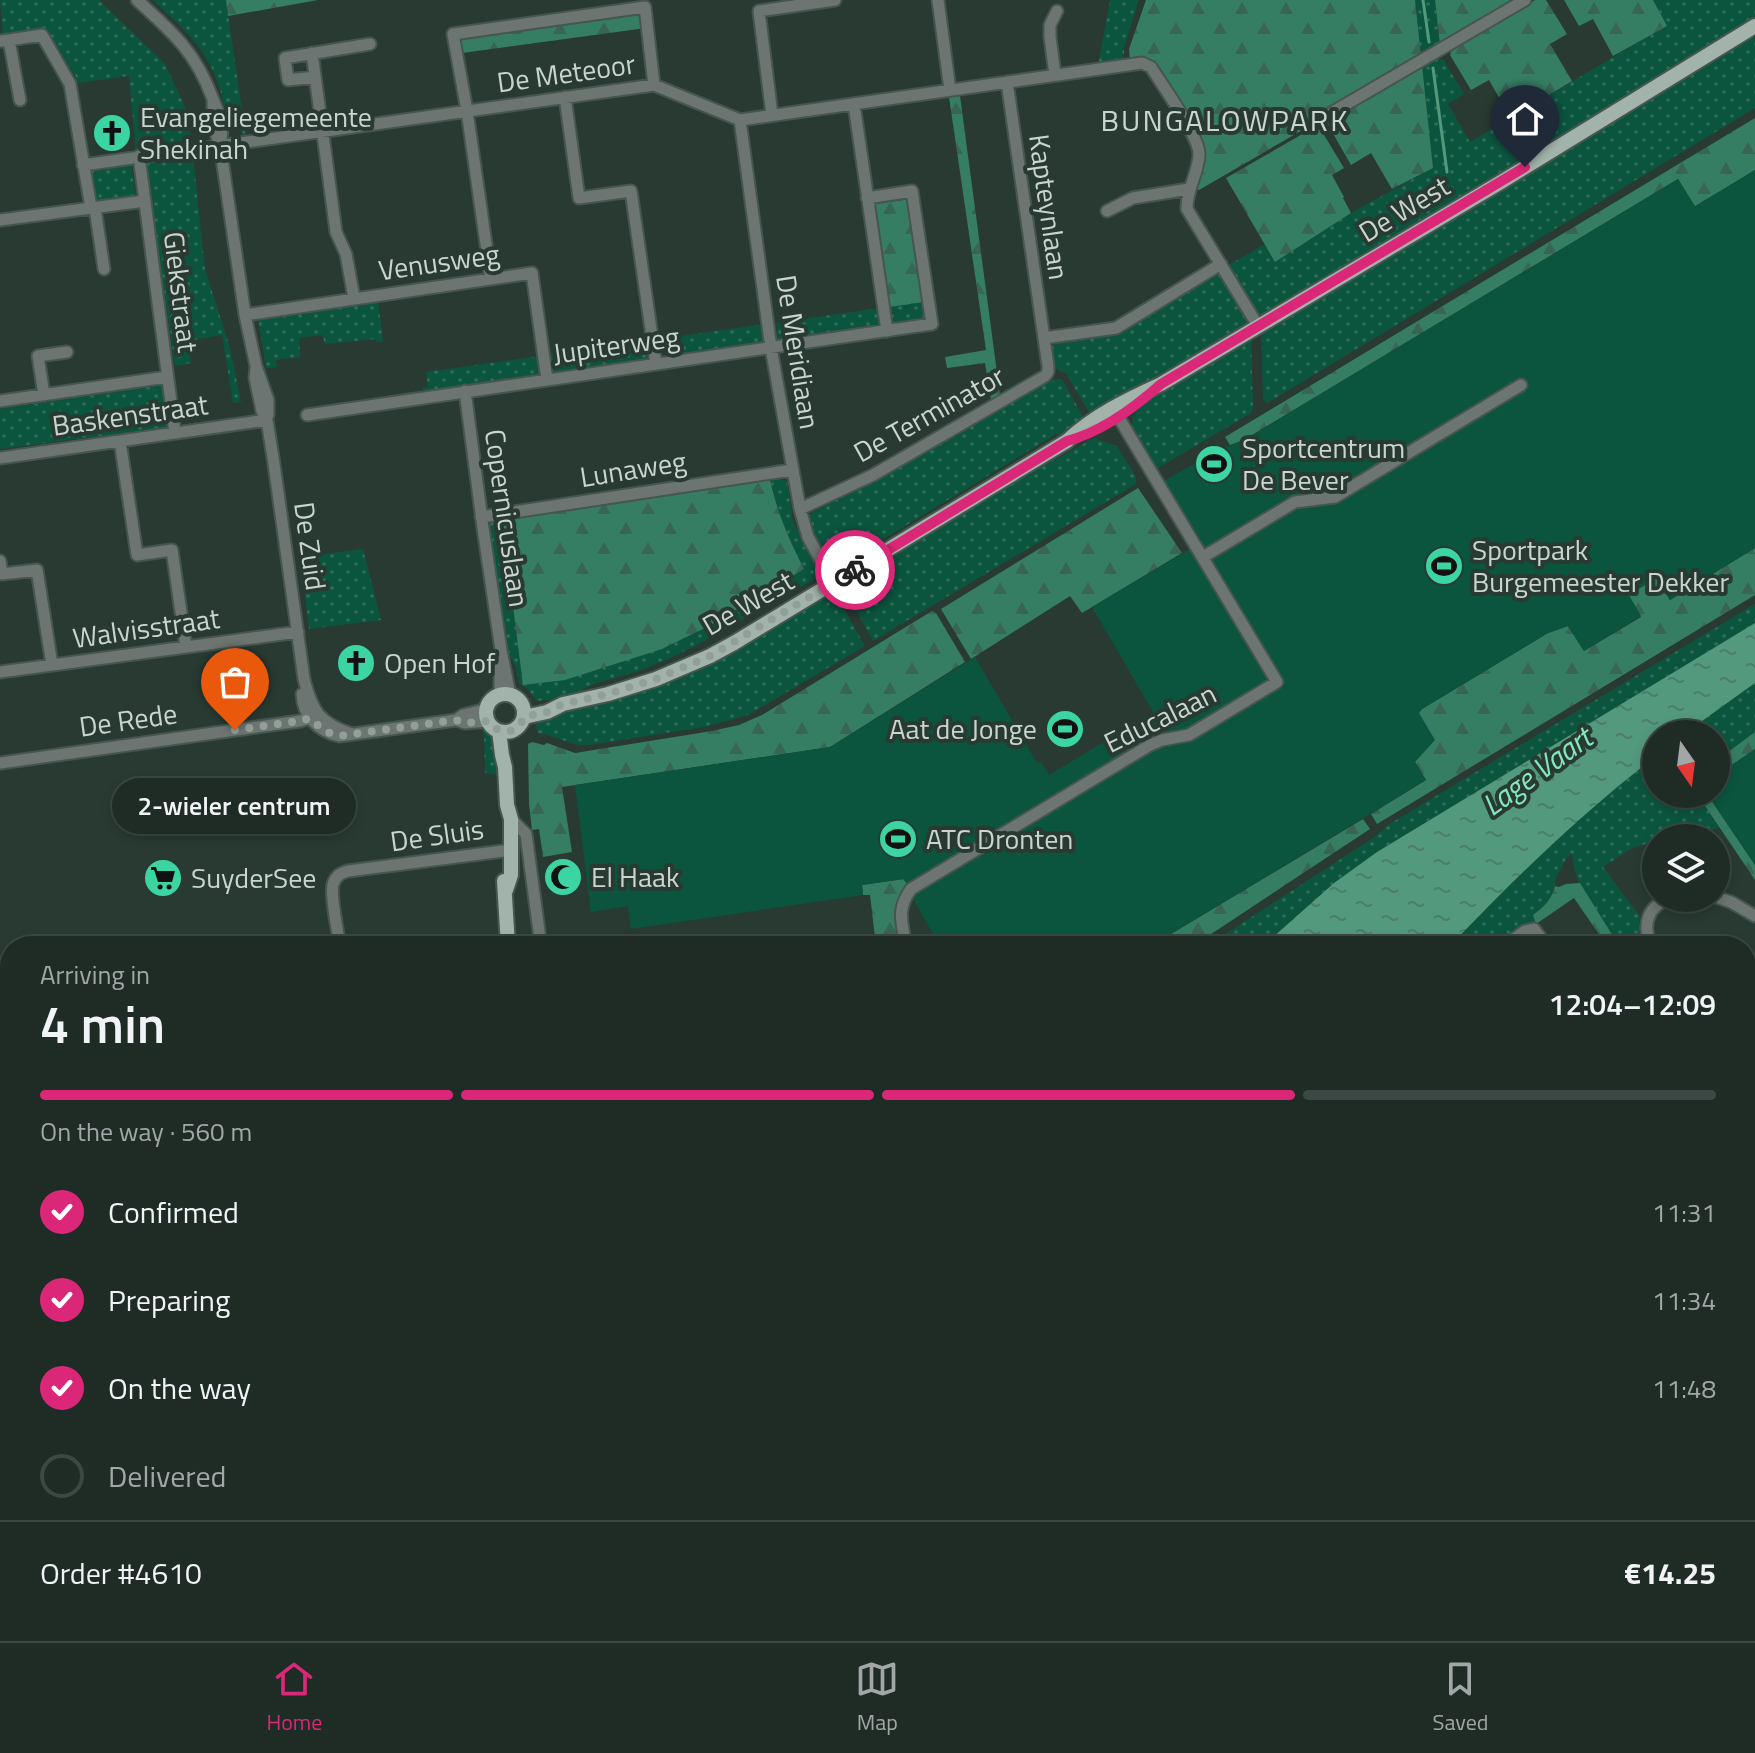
<!DOCTYPE html>
<meta charset="utf-8">
<style>
body{margin:0;font-family:"Titillium Web",sans-serif;background:#27342e;color:#f1f3f6;height:100vh;display:flex;flex-direction:column;font-size:30px;white-space:nowrap}
*{box-sizing:border-box;margin:0}
p{font-size:26px;color:#a1a7a7}
.icon{flex:none;width:44px;height:44px;fill:none;stroke:currentColor;stroke-width:2;stroke-linecap:round;stroke-linejoin:round}
.map{position:relative;flex:1;overflow:hidden}
.details{position:absolute;left:0px;top:936px;width:1756px;height:706px;display:flex;flex-direction:column;background:#1f2c26;border-radius:32px 32px 0 0;box-shadow:0 4px 12px #0003,0 0 0 2px #3c4843}
.details>*{flex:none}
.needle{width:52px;rotate:166deg}
.buttons{position:absolute;left:1642px;top:720px;display:grid;gap:16px}
.buttons a{display:grid;place-items:center;width:88px;height:88px;border-radius:50%;background:#1f2c26;box-shadow:0 4px 12px #0003,0 0 0 2px #3c4843;font-size:40px}
.pin{position:absolute;display:grid;place-items:center;width:68px;height:68px;color:#fff;margin:-82px -34px;border-radius:50% 50% 50% 0;rotate:-45deg;box-shadow:0 0 8px #0007}
.pin .icon{rotate:45deg}
.courier{position:absolute;display:grid;place-items:center;width:80px;height:80px;margin:-40px;border:6px solid #db2777;border-radius:50%;background:#fff;color:#222;box-shadow:0 2px 10px #0007}
.bubble{position:absolute;height:56px;border-radius:28px;background:#1f2c26;box-shadow:0 4px 12px #0003,0 0 0 2px #3c4843;font-size:26px;font-weight:600;line-height:56px;text-align:center}
.headline em{font-style:normal;font-weight:600}
.headline div{display:flex;flex-direction:column-reverse}
.headline{display:flex;align-items:center;justify-content:space-between;height:136px;padding:0 40px}
h1{font-size:52px;font-weight:600;line-height:60px}
.bar{display:grid;grid-template-columns:repeat(4,1fr);gap:12px 8px;align-content:center;height:96px;padding:0 40px}
.bar i{height:10px;border-radius:6px;background:#3c4843}
.bar .active{background:#db2777}
.bar p{grid-column:span 4}
.line{display:flex;align-items:center;gap:20px;padding:0 40px;border-top:2px solid #3c4843}
.line div{flex:1}
ol{padding:0 40px;list-style:none}
li{display:flex;align-items:center;gap:24px;height:88px}
li p{margin-inline-start:auto}
li .icon{padding:8px;border-radius:50%;background:#db2777;color:#fff;stroke-width:4}
li:last-child{color:#a1a7a7}
li i{width:44px;height:44px;border:4px solid #3c4843;border-radius:50%}
.menu{display:flex;justify-content:space-around;align-items:center;height:112px;border-top:2px solid #3c4843;background:#1f2c26;font-size:22px;color:#a1a7a7}
.menu a{display:grid;justify-items:center;gap:4px}
.menu .active{color:#db2777}
.map>svg:first-child{display:block}
.grass{fill:url(#grass-dots)}
.forest{fill:url(#forest-firs)}
.garden{fill:#0b553f}
.water{fill:url(#water-ripples)}
.lines{fill:none;stroke-linecap:round;stroke-linejoin:round}
.stream{stroke:#53997e;stroke-width:3}
.minor-casing{stroke:#46564f;stroke-width:15}
.major-casing{stroke:#46564f;stroke-width:18}
.minor{stroke:#6c7571;stroke-width:11}
.major{stroke:#a2b3ab;stroke-width:14}
.done{stroke:#929f99;stroke-width:8;stroke-dasharray:0 14.4}
.route{stroke:#db2777;stroke-width:10}
.labels{text-anchor:middle;stroke-width:8;stroke-linejoin:round;paint-order:stroke}
.street-label{font-size:28px;fill:#cbd5d0;stroke:#293a33}
.poi-label{font-size:28px;fill:#cbd5d0;stroke:#293a33;text-anchor:start}
.neighbourhood-label{font-size:30px;letter-spacing:2px;fill:#cbd5d0;stroke:#293a33}
.water-label{font-size:30px;font-style:italic;fill:#81e8c0;stroke:#293a33}
</style>
<div class="map">
<svg width="1755" height="1641" viewBox="0 0 1755 1641">
<defs>
<pattern id="grass-dots" width="8" height="8" patternUnits="userSpaceOnUse" patternTransform="scale(2)"><rect width="8" height="8" fill="#0b553f"/><path d="M2 2h.1M6 6h.1" fill="none" stroke="#2d6d5a" stroke-width="1.8" stroke-linecap="round"/></pattern>
<pattern id="forest-firs" width="22" height="20" patternUnits="userSpaceOnUse" patternTransform="scale(2)"><rect width="22" height="20" fill="#357d63"/><path d="M5 1l3.5 6h-7zM16 11l3.5 6h-7z" fill="#386554"/></pattern>
<pattern id="water-ripples" width="26" height="14" patternUnits="userSpaceOnUse" patternTransform="scale(2)"><rect width="26" height="14" fill="#53997e"/><path d="M2 4q2-2 4 0t4 0M15 11q2-2 4 0t4 0" fill="none" stroke="#4c7e6b"/></pattern>
</defs>
<rect width="100%" height="100%" fill="#293a33"/>
<path class="grass" d="M0,0H99L165,64L186,109L192,145L136,152L129,76L77,83L76,77L45,30L3,35Z
M153,0H226L246,137L236,126L227,119C216,58 197,41 153,0Z
M1110,0H1139L1124,48V63L1098,66Z
M1415,0H1435L1440,45L1421,56Z
M1653,0H1755V22L1265,316L1255,312L1229,265L1265,244L1276,261L1351,213L1433,168L1422,65L1435,58L1443,59L1464,94L1448,104L1470,142L1666,26Z
M1755,32V108L1267,403L1263,399L1261,329Z
M193,157L205,269L230,348L241,402L233,403L222,335L188,341L191,363L175,366L146,163Z
M131,165L136,198L96,204L91,171Z
M1220,271L1248,319L1247,324L1206,351L1091,416L1066,373L1052,367L1049,342L1134,322Z
M378,300L383,342H376L375,339L325,344L322,335L299,338L300,357L276,360L277,367L266,368L258,318Z
M924,302L927,324L893,328L890,307Z
M879,308L882,330L779,344L776,323Z
M765,324L768,345L673,358L664,353L659,339Z
M1251,335L1253,407L1251,413L1158,468L1134,433L1131,425L1134,415L1144,403L1175,381Z
M647,341L648,355L645,362L554,374L551,355Z
M540,356L543,376L423,392L422,388L428,387L426,372Z
M1056,379H1062L1085,420L1064,435L1056,434L833,570L817,542L807,515L851,493L1045,381L1048,383Z
M163,385L169,427L0,449V409Z
M1094,438L1117,446L1136,477V484L873,641L843,586L1022,478Z
M778,479L787,481L793,522L822,575L697,645L668,659L636,672L596,683L565,698L537,701L527,688L519,683L516,667L505,648L487,521L502,519L524,684L662,649L709,626L803,569L779,516L770,480Z
M363,549L381,620L309,629L300,557Z
M835,593L865,646L748,715L704,727L589,745C570,747 557,735 538,733L536,726L538,718L734,650L824,597Z
M1755,604V623L1377,852L1334,883L1263,946H1207L1373,838L1391,823Z
M1755,683V732L1716,761V734H1684Z
M478,726C499,733 496,756 498,775L485,773L484,733Z
M1656,756V794H1697L1720,828L1656,838V841L1632,848L1603,867L1640,917L1639,921L1643,946H1622L1611,934L1579,883L1574,868L1572,853L1566,859L1556,878L1552,896L1544,907L1533,915L1536,924L1522,925L1498,946H1450C1515,878 1582,813 1656,756Z
M10,1616V1632H77L79,1636L21,1637L0,1640V1617Z
M1538,1632H1597L1592,1641H1533Z"/>
<path class="forest" d="M226,0H318L228,16Z
M1146,0H1415L1421,56L1318,121L1199,190L1194,189L1202,161L1203,146L1152,60L1130,62L1129,49Z
M1435,0H1519L1440,45Z
M1535,0H1546L1567,34L1550,44L1572,81L1504,122L1494,105L1501,101L1489,80L1471,90L1450,55L1453,47Z
M1564,0H1653L1667,26L1613,56L1593,19L1579,26Z
M643,12L646,28L462,53L461,37Z
M1422,65L1433,168L1392,189L1371,153L1351,165L1327,123L1328,121Z
M960,96L1000,395L991,400L985,363L947,368L945,357L986,350L949,97Z
M1755,118V170L1695,207L1678,179L1247,438L1243,466L1225,437Z
M1318,125L1344,168L1332,175L1344,197L1343,198L1351,213L1275,262L1226,178Z
M910,199L924,302L890,307L874,204Z
M770,480C778,515 788,537 804,569L709,626L662,649L565,680L523,685L502,519Z
M1138,488L1182,553L1082,613L1070,596L971,659L941,609Z
M1755,548V595L1377,824L1371,814L1426,780L1415,762L1418,713L1422,709L1548,633L1568,626L1584,651L1641,617L1628,595L1656,578L1670,600Z
M932,611L936,613L965,662L830,747L562,787L572,852L543,857L539,829L532,830L529,804L528,744L532,742L544,745L547,743L575,753L712,731L739,725L762,715Z
M1755,732V749L1716,776V761Z
M1697,794H1707L1755,865V880Z
M1363,819L1370,829L1193,946H1151Z
M904,879L909,886L901,946H876L870,895H863L862,885Z
M1580,883L1611,933L1622,946H1607L1574,898L1536,924L1533,915C1545,906 1551,900 1555,886L1559,887L1566,884Z"/>
<path class="garden" d="M1755,170V548L1670,600L1656,578L1629,595L1641,616L1584,651L1568,626L1548,633L1422,709L1419,713L1435,740L1415,762L1426,780L1151,946H940L917,906L909,886L903,879L862,885L863,895L631,929L628,906L591,912L575,785L830,747L975,657L1037,763L1041,762L1049,775L1114,736L1122,750L1153,731L1145,717L1153,712L1092,607L1202,542L1164,481L1222,448L1246,439L1678,179L1695,206Z
M1755,749V865L1707,794H1716V776Z"/>
<path class="water" d="M1755,623V683L1684,734H1656V756C1582,813 1515,878 1450,946H1263L1334,883L1377,852Z
M931,1632H1065L1062,1641H931Z"/>
<g class="lines">
<path class="stream" d="M1423,0L1429,42
M1433,68L1447,172"/>
<defs>
<path id="minor" d="M137,0C172,32 195,51 212,97C220,117 225,123 220,145
M938,0L950,90
M9,40L42,35L70,84L91,208
M0,41L9,40L20,100
M312,53L336,232L346,254L354,298
M1055,75L1050,37V25L1057,11
M315,77L288,80L285,58L370,44
M565,97L579,198L631,191L656,364
M213,99C213,116 213,129 220,145L245,315L256,366L268,400V415
M854,104L887,331
M772,115L759,11L835,0
M740,120L771,348L800,509L808,537L834,584
M1322,122L1326,116L1525,0
M139,156L175,433
M83,165L654,85L740,120L1142,63L1151,67C1162,85 1199,136 1199,154C1199,172 1186,190 1187,209L1258,326
M95,208L104,269
M1107,211L1133,198L1189,189
M0,220L145,201
M491,279L467,111L453,34L645,7L654,85
M245,315L532,273L547,380
M1044,338L1116,328L1221,264
M256,366L255,378L262,411L267,420L274,464L304,679C312,711 320,724 352,734
M465,391L483,528L501,650L510,695
M44,395L38,356L67,352
M0,401L167,377
M307,415L932,324L912,191L867,198
M120,441L137,555L172,550L186,647
M0,458L267,420
M800,509L873,475L1045,376L1048,372V366L1007,82
M481,517L792,470
M1203,557L1295,502L1335,497L1521,385
M0,561L2,574L37,570L52,665
M0,672L298,632
M302,694C303,716 318,731 339,736L456,720L463,715L487,709
M500,695V659
M456,720L465,723L488,721
M0,763L300,721L310,718
M511,819L526,834L541,946
M1716,897L1731,902L1755,916
M340,946C338,932 330,896 333,884C336,876 340,873 348,871L511,850
M906,946C902,922 896,910 911,889L1150,745L1162,740L1189,735L1277,682L1113,408
M1504,946L1525,931L1534,929L1547,946
M1652,946C1641,925 1648,905 1671,898
M1746,1062L1755,1061
M0,1207H10
M1746,1238L1755,1251
M1746,1268L1755,1262
M0,1309L10,1308
M1746,1321L1755,1326
M1746,1423L1755,1428
M0,1505H10
M1746,1559L1755,1572
M136,1632L137,1641
M254,1632L255,1641
M1102,1632L1105,1641
M1347,1632L1362,1641
M1731,1632L1747,1641
M498,1641L776,1632
M1136,1641L1140,1632
M1395,1641L1400,1632
M1423,1641L1428,1632
M1526,1641L1531,1632
M1598,1641L1603,1632
M1704,1641L1709,1632"/>
<path id="major" d="M486 713a19 19 0 1 1 38 0a19 19 0 1 1-38 0Z
M524,717L547,712L563,704L608,694L656,679L710,656L734,643L1067,441C1093,416 1128,399 1161,384L1501,182L1755,26
M499,731L502,755L505,767L507,805L511,819V875L506,890
M504,881L508,946
M0,1597H10
M95,1632L96,1641"/>
</defs>
<use href="#minor" class="minor-casing"/>
<use href="#major" class="major-casing"/>
<use href="#minor" class="minor"/>
<use href="#major" class="major"/>
</g>
<g class="lines">
<path class="done" d="M235,730L300,721L310,718L324,731L339,736L456,720L465,723L488,721C499,736 517,735 524,717L547,712L563,704L608,694L656,679L710,656L855,570"/>
<path class="route" d="M855,570L1067,441C1102,432 1134,408 1161,384L1525,167"/>
</g>
<defs>
<symbol id="church-disc" viewBox="-11 -11 22 22"><circle r="9.5" fill="#3cd4a3" stroke="#293a33"/><path d="M-1.2-6h2.4v3.5h3.3v2.4h-3.3V6h-2.4V-.1h-3.3v-2.4h3.3Z" fill="#111"/></symbol>
<symbol id="stadium-disc" viewBox="-11 -11 22 22"><circle r="9.5" fill="#3cd4a3" stroke="#293a33"/><path d="M0-5a6.5 5 0 1 0 0 10a6.5 5 0 1 0 0-10ZM-3.5-1.8h7v3.6h-7Z" fill="#111"/></symbol>
<symbol id="mosque-disc" viewBox="-11 -11 22 22"><circle r="9.5" fill="#3cd4a3" stroke="#293a33"/><path d="M3.5-4.9A6 6 0 1 0 3.5 4.9A5 5 0 1 1 3.5-4.9Z" fill="#111"/></symbol>
<symbol id="supermarket-disc" viewBox="-11 -11 22 22"><circle r="9.5" fill="#3cd4a3" stroke="#293a33"/><path d="M-6-5.5h2.5l.6 2H6L4.5 2H-2.5L-4.4-4H-6ZM-1.5 3.2a1.3 1.3 0 1 0 .1 0ZM3 3.2a1.3 1.3 0 1 0 .1 0Z" fill="#111"/></symbol>
</defs>
<g fill-rule="evenodd">
<use href="#church-disc" x="90" y="111" width="44" height="44"/>
<use href="#stadium-disc" x="1192" y="442" width="44" height="44"/>
<use href="#stadium-disc" x="1422" y="544" width="44" height="44"/>
<use href="#church-disc" x="334" y="641" width="44" height="44"/>
<use href="#stadium-disc" x="1043" y="707" width="44" height="44"/>
<use href="#stadium-disc" x="876" y="817" width="44" height="44"/>
<use href="#mosque-disc" x="541" y="855" width="44" height="44"/>
<use href="#supermarket-disc" x="141" y="856" width="44" height="44"/>
</g>
<g class="labels">
<g class="street-label">
<text transform="translate(566 73) rotate(-8)" y="10">De Meteoor</text>
<text transform="translate(1049 207) rotate(82)" y="10">Kapteynlaan</text>
<text transform="translate(1404 209) rotate(-31)" y="10">De West</text>
<text transform="translate(439 262) rotate(-8)" y="10">Venusweg</text>
<text transform="translate(181 292) rotate(83)" y="10">Giekstraat</text>
<text transform="translate(616 345) rotate(-8)" y="10">Jupiterweg</text>
<text transform="translate(798 352) rotate(81)" y="10">De Meridiaan</text>
<text transform="translate(929 414) rotate(-29)" y="10">De Terminator</text>
<text transform="translate(130 415) rotate(-8)" y="10">Baskenstraat</text>
<text transform="translate(633 469) rotate(-9)" y="10">Lunaweg</text>
<text transform="translate(507 518) rotate(82)" y="10">Copernicuslaan</text>
<text transform="translate(310 546) rotate(82)" y="10">De Zuid</text>
<text transform="translate(748 603) rotate(-30)" y="10">De West</text>
<text transform="translate(146 628) rotate(-8)" y="10">Walvisstraat</text>
<text transform="translate(1160 718) rotate(-26)" y="10">Educalaan</text>
<text transform="translate(128 720) rotate(-8)" y="10">De Rede</text>
<text transform="translate(437 835) rotate(-8)" y="10">De Sluis</text>
</g>
<g class="poi-label">
<text x="140" y="127">Evangeliegemeente<tspan x="140" dy="32">Shekinah</tspan></text>
<text x="1242" y="458">Sportcentrum<tspan x="1242" dy="32">De Bever</tspan></text>
<text x="1472" y="560">Sportpark<tspan x="1472" dy="32">Burgemeester Dekker</tspan></text>
<text x="384" y="673">Open Hof</text>
<text x="1037" y="739" text-anchor="end">Aat de Jonge</text>
<text x="926" y="849">ATC Dronten</text>
<text x="591" y="887">El Haak</text>
<text x="191" y="888">SuyderSee</text>
</g>
<g class="neighbourhood-label">
<text x="1225" y="131">BUNGALOWPARK</text>
</g>
<g class="water-label">
<text transform="translate(1537 772) rotate(-36)" y="10">Lage Vaart</text>
</g>
</g>
</svg>
<div class="buttons">
<a><svg class="needle" viewBox="-14 -14 28 28"><path d="M0-13l5 13h-10z" fill="#e53935"/><path d="M0 13l5-13h-10z" fill="#a1a7a7"/></svg></a>
<a><svg class="icon" aria-label="layers" viewBox="0 0 24 24"><path d="M12 4l9 5-9 5-9-5zM3 14l9 5 9-5"/></svg></a>
</div>
<div class="pin" style="left:235px;top:730px;background:#ea580c"><svg class="icon" aria-label="bag" viewBox="0 0 24 24"><path d="M5 8h14l-1 12H6zM9 8a3 3 0 0 1 6 0"/></svg></div>
<div class="pin" style="left:1525px;top:167px;background:#1f2937"><svg class="icon" aria-label="home" viewBox="0 0 24 24"><path d="M3 11l9-7 9 7M6 9v11h12V9"/></svg></div>
<div class="courier" style="left:855px;top:570px"><svg class="icon" aria-label="bike" viewBox="0 0 24 24"><circle cx="6" cy="16" r="4"/><circle cx="18" cy="16" r="4"/><path d="M6 16l4-8h5l3 8M10 8l3 8H6M13 5h3"/></svg></div>
<div class="bubble" style="left:112px;top:778px;width:244px">2-wieler centrum</div>
<section class="details">
<div class="headline"><div><h1>4 min</h1><p>Arriving in</p></div><em>12:04–12:09</em></div>
<div class="bar"><i class="active"></i><i class="active"></i><i class="active"></i><i></i><p>On the way · 560 m</p></div>
<ol>
<li><svg class="icon" aria-label="check" viewBox="0 0 24 24"><path d="M5 12l5 5 9-10"/></svg>Confirmed<p>11:31</p></li>
<li><svg class="icon" aria-label="check" viewBox="0 0 24 24"><path d="M5 12l5 5 9-10"/></svg>Preparing<p>11:34</p></li>
<li><svg class="icon" aria-label="check" viewBox="0 0 24 24"><path d="M5 12l5 5 9-10"/></svg>On the way<p>11:48</p></li>
<li><i></i>Delivered</li>
</ol>
<div class="line" style="height:104px"><div>Order #4610</div><b>€14.25</b></div>
</section>
</div>
<nav class="menu">
<a class="active"><svg class="icon" aria-label="home" viewBox="0 0 24 24"><path d="M3 11l9-7 9 7M6 9v11h12V9"/></svg>Home</a>
<a><svg class="icon" aria-label="map" viewBox="0 0 24 24"><path d="M3 6l6-2 6 2 6-2v14l-6 2-6-2-6 2zM9 4v14M15 6v14"/></svg>Map</a>
<a><svg class="icon" aria-label="saved" viewBox="0 0 24 24"><path d="M7 4h10v16l-5-4-5 4z"/></svg>Saved</a>
</nav>
